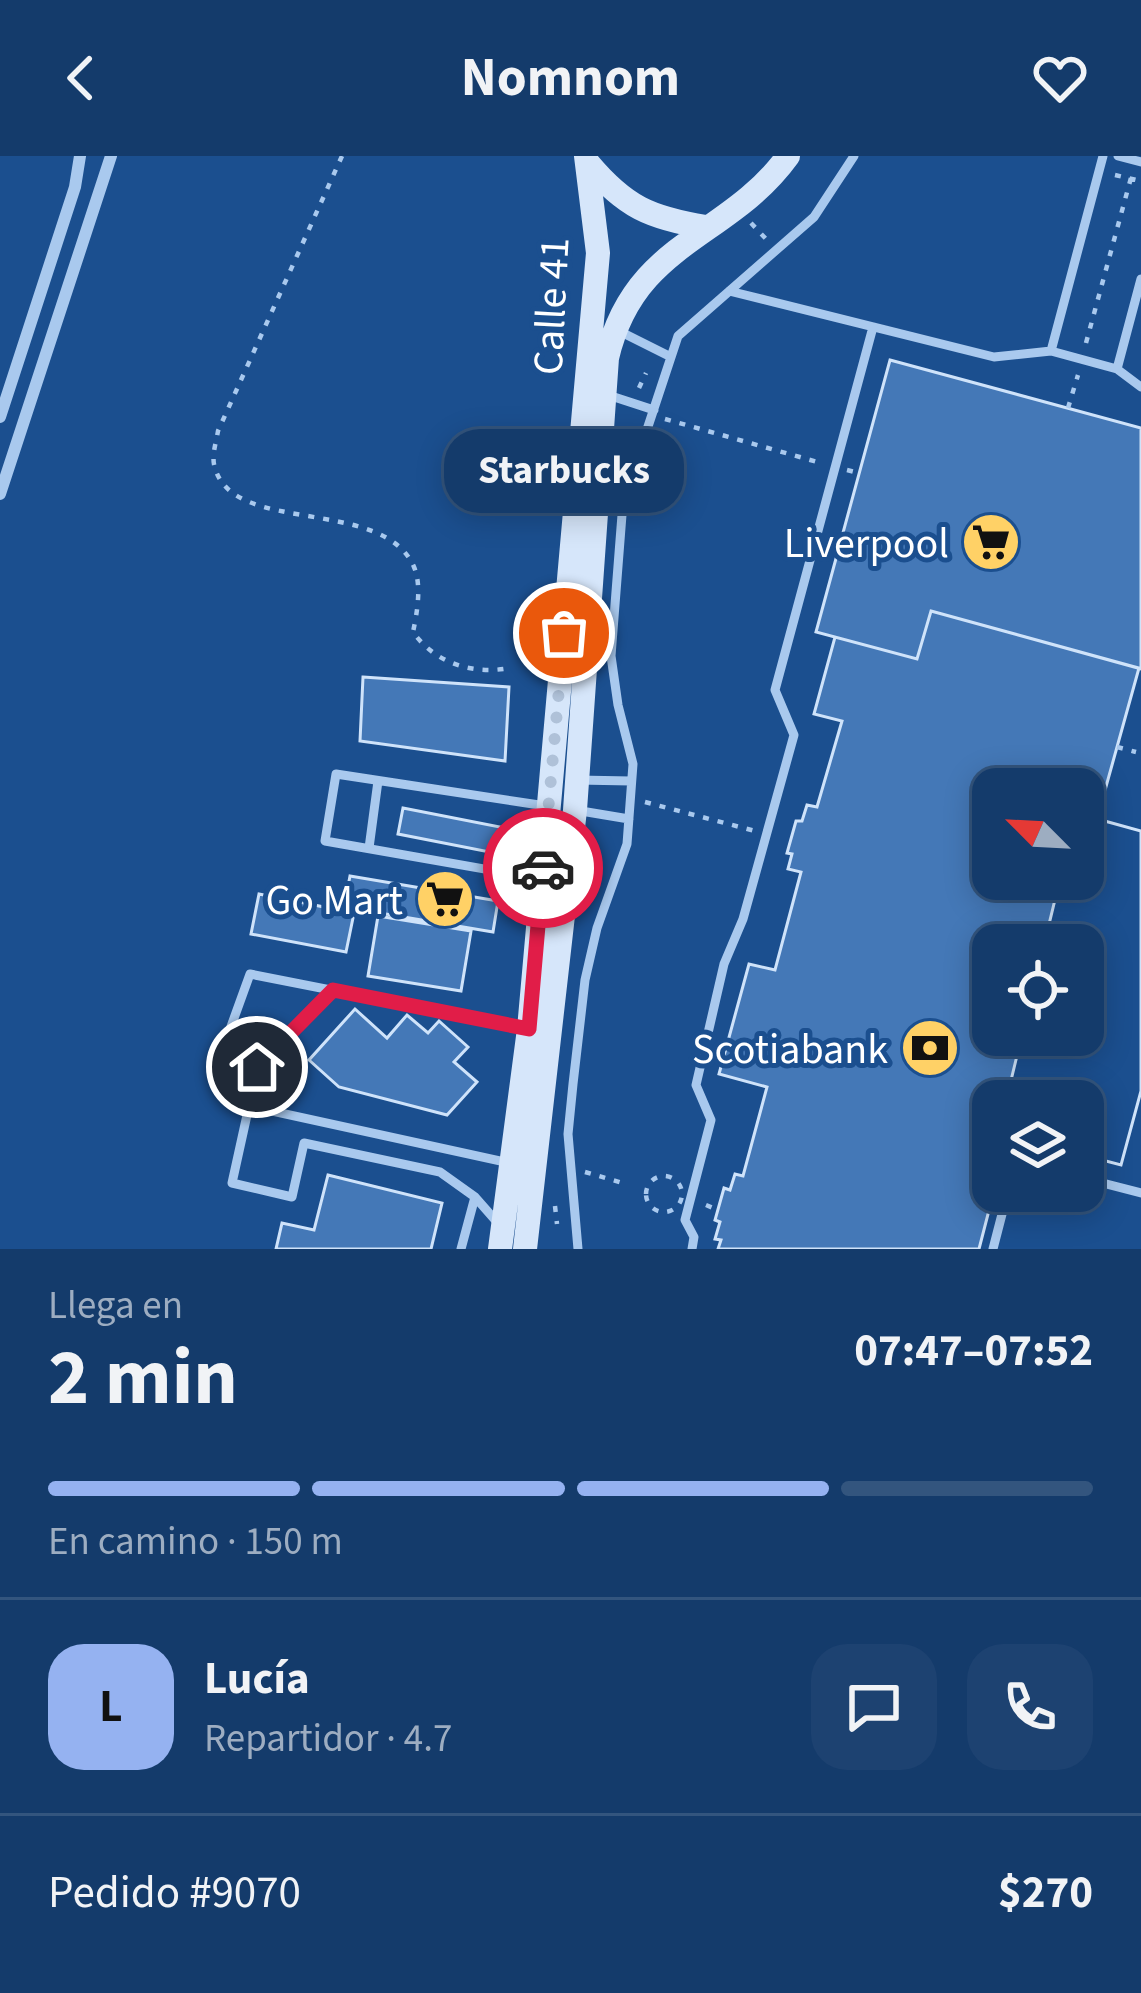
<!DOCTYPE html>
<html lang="es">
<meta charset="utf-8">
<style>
body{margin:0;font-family:"Source Sans 3",sans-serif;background:#1d4271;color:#f1f3f6;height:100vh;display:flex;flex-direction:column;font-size:45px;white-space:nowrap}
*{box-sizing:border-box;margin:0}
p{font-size:39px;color:#9dadc1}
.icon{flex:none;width:66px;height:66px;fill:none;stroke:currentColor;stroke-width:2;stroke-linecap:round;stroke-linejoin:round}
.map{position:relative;height:1093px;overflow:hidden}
.panel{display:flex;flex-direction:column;background:#143b6b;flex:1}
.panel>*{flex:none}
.needle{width:78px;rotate:294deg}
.tools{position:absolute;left:972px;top:612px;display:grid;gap:24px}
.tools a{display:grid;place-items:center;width:132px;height:132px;border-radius:24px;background:#143b6b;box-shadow:0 6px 30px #0003,0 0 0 3px #33557e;font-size:60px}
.pin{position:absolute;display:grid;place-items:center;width:102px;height:102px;color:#fff;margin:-51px;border:6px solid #fff;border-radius:50%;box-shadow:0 3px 12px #0007}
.courier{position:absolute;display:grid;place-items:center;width:120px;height:120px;margin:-60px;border:9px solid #e11d48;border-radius:50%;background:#fff;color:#222;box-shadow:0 3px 15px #0007}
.bubble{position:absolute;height:84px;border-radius:36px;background:#143b6b;box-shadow:0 6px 30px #0003,0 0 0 3px #33557e;font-size:39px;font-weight:700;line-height:84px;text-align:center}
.overview em{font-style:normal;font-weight:700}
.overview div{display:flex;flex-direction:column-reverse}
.overview{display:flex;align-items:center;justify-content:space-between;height:204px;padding:0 48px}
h1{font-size:78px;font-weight:700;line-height:90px}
.bar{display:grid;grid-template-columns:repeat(4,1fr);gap:18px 12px;align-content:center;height:144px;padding:0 48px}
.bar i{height:15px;border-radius:9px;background:#33557e}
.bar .on{background:#95b2f1}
.bar p{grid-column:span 4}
.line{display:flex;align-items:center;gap:30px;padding:0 48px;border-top:3px solid #33557e}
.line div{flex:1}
.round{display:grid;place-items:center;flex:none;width:126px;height:126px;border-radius:36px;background:#1d4271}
header{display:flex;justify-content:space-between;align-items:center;height:156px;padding:0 48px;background:#143b6b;font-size:54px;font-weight:700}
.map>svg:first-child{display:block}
.building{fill:#4478b7;stroke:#cfe3fa;stroke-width:3;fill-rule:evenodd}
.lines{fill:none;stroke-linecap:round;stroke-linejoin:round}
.path{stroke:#a9c9ee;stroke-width:4.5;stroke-dasharray:6 9;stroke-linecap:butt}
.lane{stroke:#a9c9ee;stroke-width:9}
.street{stroke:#a9c9ee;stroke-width:12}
.secondary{stroke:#d6e6fa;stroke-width:24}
.done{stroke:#afc1d8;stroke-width:12;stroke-dasharray:0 21.6}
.route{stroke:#e11d48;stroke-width:15}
.labels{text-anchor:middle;stroke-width:10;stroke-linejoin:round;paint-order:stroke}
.street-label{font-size:42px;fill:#fff;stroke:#1b4f8f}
.poi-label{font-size:42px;fill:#fff;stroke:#1b4f8f;text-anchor:end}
</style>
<header><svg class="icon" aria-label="back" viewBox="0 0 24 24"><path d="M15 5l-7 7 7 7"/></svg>Nomnom<svg class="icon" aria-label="heart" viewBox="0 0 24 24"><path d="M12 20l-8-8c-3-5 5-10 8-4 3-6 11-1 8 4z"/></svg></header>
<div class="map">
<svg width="1141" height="1093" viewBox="0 0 1141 1093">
<rect width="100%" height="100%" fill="#1b4f8f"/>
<path class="building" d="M890,204L1141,272V513L931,455L917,503L816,476Z
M931,455L1139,512L1097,663L1141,675V935L1121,1009L1083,999V945H993V995L984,1030L994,1035L979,1093H718L721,1084L715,1083L720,1066L715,1064L724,1032L730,1034L735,1018L743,1020L767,931L719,918L749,808L775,814L801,716L788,713L792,698L787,697L796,665H802L807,649L817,651L842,565L814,558L835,481L917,503ZM993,633H1083V723H993ZM993,789H1083V879H993Z
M363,521L509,531L505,605L360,585Z
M403,652L520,675L515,701L398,678Z
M1083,659L1141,675V935L1121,1009L1083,999V945H1006L1022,879H1083V789H1044L1060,723H1083Z
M350,720L498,745L493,776L344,751Z
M259,738L354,757L346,796L251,778Z
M378,760L471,775L461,835L368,820Z
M355,853L387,882L407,859L428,877L439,865L468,891L454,906L477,926L447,959L339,931L309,904Z
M328,1019L442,1047L431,1093H276L282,1067L314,1074Z"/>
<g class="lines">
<path class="path" d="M342,0L218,275C216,287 211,301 215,312C234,380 383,340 414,411C422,430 417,457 413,476C435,507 472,519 510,512
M1115,19L1141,25
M751,67L766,83
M1086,187L1132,18
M639,232L646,217
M1068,252L1078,219
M665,263L821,307
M847,314L859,317
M1117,591L1136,596
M645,646L755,675
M585,1016L626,1028
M646 1038a18 18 0 1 1 36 0a18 18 0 1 1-36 0Z
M706,1049L718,1054
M555,1050L557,1068"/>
<path class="lane" d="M1118,0L1141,6
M729,135L994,201L1051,195L1117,213L1141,231
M617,174L671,201
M1051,195L1103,0
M1117,213L1141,123
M608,239L654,254
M607,296L631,323
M577,624L631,625
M575,654L629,663
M369,692L378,625
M541,723L325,685L336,618L546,650
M333,834L257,911L220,901L250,818L529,873
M1083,1022L1141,1037
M497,1066L475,1041L440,1016L304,987L292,1041L232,1027L249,950L510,1007
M461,1093L475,1041
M578,1093L568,978L573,928L585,824L597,772L627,688L633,608L618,549L611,500L623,346L678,180L814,61L854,0
M692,1093L694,1081L685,1064L711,964L696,929L724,808L743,763L794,579L775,534L873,171
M993,1093L1008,1035"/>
<path class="street" d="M0,261L75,31L80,0
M0,338L111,0"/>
<path class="secondary" d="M588,7C625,51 650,62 706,71
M500,1093L529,873L598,97L586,0
M525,1093L575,654L607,202C634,85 728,83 788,0"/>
</g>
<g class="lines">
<path class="done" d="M543,712L564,477"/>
<path class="route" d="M257,911L333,834L529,873L543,712"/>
</g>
<defs>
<symbol id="supermarket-disc" viewBox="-11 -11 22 22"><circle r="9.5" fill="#ffd166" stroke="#1b4f8f"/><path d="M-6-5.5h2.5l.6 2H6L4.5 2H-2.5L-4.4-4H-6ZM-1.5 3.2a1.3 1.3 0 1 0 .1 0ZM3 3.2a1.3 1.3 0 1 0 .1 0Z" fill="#111"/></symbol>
<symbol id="bank-disc" viewBox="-11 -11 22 22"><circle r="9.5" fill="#ffd166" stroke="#1b4f8f"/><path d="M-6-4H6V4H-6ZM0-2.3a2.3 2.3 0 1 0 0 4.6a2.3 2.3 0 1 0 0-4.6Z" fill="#111"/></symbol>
</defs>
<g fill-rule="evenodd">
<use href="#supermarket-disc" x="958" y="353" width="66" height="66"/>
<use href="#supermarket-disc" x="412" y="710" width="66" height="66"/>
<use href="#bank-disc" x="897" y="859" width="66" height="66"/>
</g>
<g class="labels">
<g class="street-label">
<text transform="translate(550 150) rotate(-87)" y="15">Calle 41</text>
</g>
<g class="poi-label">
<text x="949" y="401">Liverpool</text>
<text x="403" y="758">Go Mart</text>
<text x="888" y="907">Scotiabank</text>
</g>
</g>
</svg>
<div class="tools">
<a><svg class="needle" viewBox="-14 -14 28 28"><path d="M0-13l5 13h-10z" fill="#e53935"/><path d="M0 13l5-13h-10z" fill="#9dadc1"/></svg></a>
<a><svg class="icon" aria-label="locate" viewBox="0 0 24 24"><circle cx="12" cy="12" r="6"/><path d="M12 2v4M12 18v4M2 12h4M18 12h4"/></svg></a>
<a><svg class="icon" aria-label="layers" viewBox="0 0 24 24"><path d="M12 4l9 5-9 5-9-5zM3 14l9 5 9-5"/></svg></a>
</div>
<div class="pin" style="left:564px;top:477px;background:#ea580c"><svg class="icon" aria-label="bag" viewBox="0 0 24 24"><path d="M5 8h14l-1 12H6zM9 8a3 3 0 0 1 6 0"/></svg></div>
<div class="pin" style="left:257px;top:911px;background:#1f2937"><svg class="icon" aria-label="home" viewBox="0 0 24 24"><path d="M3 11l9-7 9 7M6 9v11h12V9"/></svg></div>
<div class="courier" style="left:543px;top:712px"><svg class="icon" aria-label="car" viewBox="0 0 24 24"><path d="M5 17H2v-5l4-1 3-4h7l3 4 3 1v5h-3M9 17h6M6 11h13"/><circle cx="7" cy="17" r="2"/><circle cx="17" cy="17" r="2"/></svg></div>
<div class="bubble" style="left:444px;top:273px;width:240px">Starbucks</div>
</div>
<section class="panel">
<div class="overview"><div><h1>2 min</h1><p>Llega en</p></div><em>07:47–07:52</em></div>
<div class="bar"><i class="on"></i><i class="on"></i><i class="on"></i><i></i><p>En camino · 150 m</p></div>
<div class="line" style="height:216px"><b class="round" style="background:#95b2f1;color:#111">L</b><div><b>Lucía</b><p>Repartidor · 4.7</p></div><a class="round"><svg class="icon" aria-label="chat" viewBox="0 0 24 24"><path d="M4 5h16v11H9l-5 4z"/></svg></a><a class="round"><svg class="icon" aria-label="phone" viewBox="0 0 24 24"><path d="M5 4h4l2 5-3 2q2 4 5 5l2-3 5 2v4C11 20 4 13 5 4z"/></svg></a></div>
<div class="line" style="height:156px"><div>Pedido #9070</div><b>$270</b></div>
</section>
